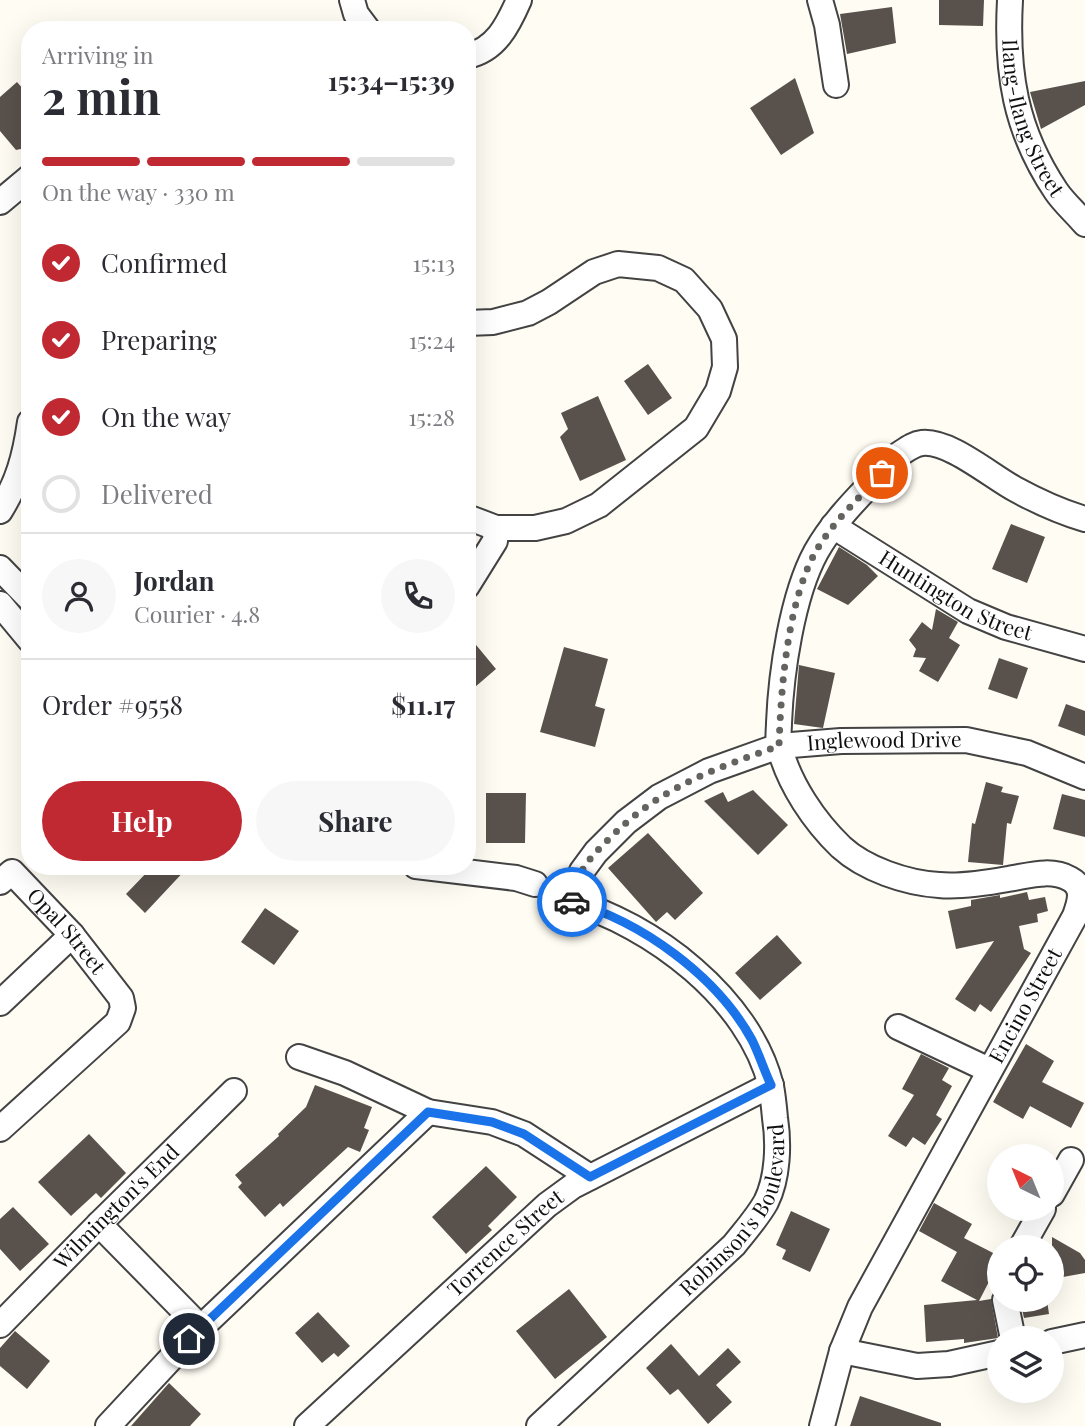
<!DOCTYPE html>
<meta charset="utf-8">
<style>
body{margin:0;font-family:"Playfair Display",serif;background:#f7f7f7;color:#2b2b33;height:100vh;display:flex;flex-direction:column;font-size:26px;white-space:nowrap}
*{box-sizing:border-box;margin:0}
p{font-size:23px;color:#7c7c81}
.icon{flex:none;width:38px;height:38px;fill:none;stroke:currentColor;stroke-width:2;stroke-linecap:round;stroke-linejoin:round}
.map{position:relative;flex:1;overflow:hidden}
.sheet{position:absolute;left:21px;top:21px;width:455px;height:854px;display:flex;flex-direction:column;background:#fff;border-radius:28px;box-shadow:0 7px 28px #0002}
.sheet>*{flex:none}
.needle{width:46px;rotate:317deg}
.buttons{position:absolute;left:987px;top:1144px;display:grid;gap:14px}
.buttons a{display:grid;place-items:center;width:77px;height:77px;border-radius:50%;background:#fff;box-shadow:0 7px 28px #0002;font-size:35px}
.pin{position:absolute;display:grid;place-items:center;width:60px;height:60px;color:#fff;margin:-30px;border:4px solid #fff;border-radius:50%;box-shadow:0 2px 7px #0007}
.courier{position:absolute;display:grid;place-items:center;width:70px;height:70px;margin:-35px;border:5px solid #1a73e8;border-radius:50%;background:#fff;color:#222;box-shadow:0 2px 9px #0007}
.head em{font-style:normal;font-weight:700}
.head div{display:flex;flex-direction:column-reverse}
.head{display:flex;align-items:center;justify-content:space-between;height:119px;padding:0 21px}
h1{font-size:46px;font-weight:700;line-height:52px}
.bar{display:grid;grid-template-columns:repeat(4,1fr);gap:10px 7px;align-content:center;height:84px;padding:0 21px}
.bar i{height:9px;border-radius:5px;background:#e1e1e2}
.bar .on{background:#c02832}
.bar p{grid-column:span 4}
.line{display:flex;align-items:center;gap:18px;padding:0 21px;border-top:2px solid #e1e1e2}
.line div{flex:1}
.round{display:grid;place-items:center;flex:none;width:74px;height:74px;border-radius:37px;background:#f7f7f7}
ol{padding:0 21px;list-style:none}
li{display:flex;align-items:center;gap:21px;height:77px}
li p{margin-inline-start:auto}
li .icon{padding:7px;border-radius:50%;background:#c02832;color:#fff;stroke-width:4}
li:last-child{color:#7c7c81}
li i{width:38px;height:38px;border:4px solid #e1e1e2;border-radius:50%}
.cta{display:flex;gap:14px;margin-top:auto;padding:14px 21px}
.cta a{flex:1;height:80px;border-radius:42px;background:#c02832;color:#fff;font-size:28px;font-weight:700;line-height:80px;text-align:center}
.cta a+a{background:#f7f7f7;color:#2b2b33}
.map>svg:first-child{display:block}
.building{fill:#59514c}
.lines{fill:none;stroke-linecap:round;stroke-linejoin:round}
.minor-casing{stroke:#434343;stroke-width:28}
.minor{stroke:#fff;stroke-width:24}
.done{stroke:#64635f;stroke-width:7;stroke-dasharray:0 12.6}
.route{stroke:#1a73e8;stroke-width:9}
.labels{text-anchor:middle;stroke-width:7;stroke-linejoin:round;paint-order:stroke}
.street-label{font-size:21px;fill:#101010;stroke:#fff}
</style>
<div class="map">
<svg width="1085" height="1426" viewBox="0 0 1085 1426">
<rect width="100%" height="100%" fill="#fffcf3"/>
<path class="building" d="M939,0H984L983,26L939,25Z
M892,7L896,43L847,54L840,14Z
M795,78L814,133L781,155L750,108Z
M1085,81V105L1041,129L1030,92Z
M17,82L30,97V147L16,150L0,131V97Z
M648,364L672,398L648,415L624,381Z
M598,396L626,460L580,481L560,437L568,429L561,413Z
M1011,524L1045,537L1027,583L992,569Z
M839,547L867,565L878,576L848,605L817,589Z
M936,609L958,622L949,638L960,645L938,682L919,671L926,658L913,657L916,649L909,640L922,622L932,630Z
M467,634L496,669L475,687L467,678Z
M564,647L608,659L595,706L605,709L595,747L540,732Z
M999,658L1028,668L1017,699L988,689Z
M799,665L835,673L823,728L794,724Z
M1066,704L1085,711V736L1058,726Z
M986,782L1003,787L1001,792L1019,796L1011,824L1007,823L1003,865L968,862L972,823L975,824Z
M753,790L788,825L758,855L704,801L723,792L728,802Z
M486,793H526L525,843H486Z
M1062,794L1085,800V837L1053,829Z
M648,833L703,893L675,920L667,912L656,922L608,868Z
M153,866H189L145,913L126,894Z
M1027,892L1029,900L1045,897L1048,911L1037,914L1038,922L1019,926L1024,949L1031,953L991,1012L980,1004L975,1012L955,999L994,941L956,949L948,911L971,906V900L1000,895V898Z
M265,908L299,931L274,965L241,942Z
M777,935L802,963L760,1000L735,973Z
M1026,1044L1054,1061L1042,1082L1084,1103L1071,1128L1030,1106L1023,1119L993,1102Z
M921,1054L949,1068L942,1080L952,1086L936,1115L942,1119L925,1145L913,1137L906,1147L888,1136L914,1095L902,1089Z
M315,1085L372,1107L364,1128L369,1130L360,1152L348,1147L283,1207L280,1203L265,1217L238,1187L242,1183L235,1175L279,1136L278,1134L306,1107Z
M89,1134L126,1173L101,1198L96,1193L71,1216L38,1182Z
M486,1166L517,1197L488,1226L492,1230L466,1254L432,1217Z
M934,1203L972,1224L964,1238L999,1256L992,1269L995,1270L979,1301L991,1299L998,1338L964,1343V1339L926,1342L924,1305L977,1300L941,1281L957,1252L919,1231Z
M13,1207L49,1244L20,1271L0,1249V1219Z
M791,1211L830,1229L810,1272L782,1259L786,1250L776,1245Z
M1052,1237L1080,1253L1085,1260V1273L1052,1279Z
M569,1289L607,1337L555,1379L516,1331Z
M1020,1300H1047L1049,1314L1024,1318Z
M318,1312L350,1346L338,1357L334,1353L322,1363L295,1333Z
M15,1331L50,1361L27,1389L0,1366V1348Z
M671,1344L699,1376L728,1348L741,1362L716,1385L732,1402L708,1424L678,1389L670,1395L646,1368Z
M169,1383L201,1414L190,1426H131Z
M860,1396L941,1423V1426H850Z"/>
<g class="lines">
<defs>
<g id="minor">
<path d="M352,0L356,14L368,30"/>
<path d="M820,0L827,25L836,85"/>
<path id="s1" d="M1010,0C1006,72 1015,130 1056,191C1064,203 1076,213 1085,224"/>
<path d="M467,56C496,50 508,25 519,0"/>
<path d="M0,202L30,177"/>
<path d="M467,323L493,322L528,313L549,302L594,272L618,264L658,268L684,280L710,309L724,339L725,367L718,391L696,428L599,505L566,521L535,528H496L467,517"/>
<path d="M0,511C18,482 25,457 30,422"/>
<path id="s2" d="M833,526L968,611L1006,627L1085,649"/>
<path d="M0,568L30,599"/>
<path d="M467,586L495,541L496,528"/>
<path d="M0,604L30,640"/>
<path d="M416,866L516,878L535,884"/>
<path id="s3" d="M0,882L12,872L72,935L121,998L123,1008L118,1022L0,1129"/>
<path d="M0,1003L72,935"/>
<path d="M898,1027L989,1070"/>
<path d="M299,1057L345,1073L428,1112L492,1122L524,1134L590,1177"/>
<path d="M1052,1194L1071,1160"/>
<path d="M99,1224L201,1328"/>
<path d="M1021,1248L1043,1209"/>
<path d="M1005,1300L1013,1339"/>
<path id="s4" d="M0,1325L99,1224L234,1091"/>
<path d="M1052,1342L1085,1335"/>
<path d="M842,1351L917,1366L949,1364L999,1353"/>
<path d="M108,1426L189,1339L428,1112"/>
<path id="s5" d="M307,1426L547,1205L573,1186L771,1085"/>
<path id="s6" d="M539,1426L734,1245C745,1231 757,1218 766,1202C778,1178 779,1144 775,1118C774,1107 773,1096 771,1086C750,999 652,924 569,901L582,871L596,852L626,822L659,797L709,771L779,746L841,741L966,740L1027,753L1085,777"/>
<path id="s7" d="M822,1426L842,1351L860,1307L1075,916C1080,902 1085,887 1070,879C1050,868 1028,876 1008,879C986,883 961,887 939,885C906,883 865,869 841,847C814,821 790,785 780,749C777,741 779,731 779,723C781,673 792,596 816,552C836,516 870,486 898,455C906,450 913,444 922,443C949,440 991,476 1015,489C1037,501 1061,512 1085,519"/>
</g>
</defs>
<use href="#minor" class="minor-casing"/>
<use href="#minor" class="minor"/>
</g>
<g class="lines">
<path class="done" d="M572,902L569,901C574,891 577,880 582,871C589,858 600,848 610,838C660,787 714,769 779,746C781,688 787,603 816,551C833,522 859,498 882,473"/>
<path class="route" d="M189,1339L428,1112L492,1122L524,1134L590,1177L771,1085C764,1070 759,1054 752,1040C717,976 641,921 572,902"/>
</g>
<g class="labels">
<g class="street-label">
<text dy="7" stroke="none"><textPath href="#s1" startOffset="122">Ilang-Ilang Street</textPath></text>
<text dy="7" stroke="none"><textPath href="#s2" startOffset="142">Huntington Street</textPath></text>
<text dy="7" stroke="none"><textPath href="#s6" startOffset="1099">Inglewood Drive</textPath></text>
<text dy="7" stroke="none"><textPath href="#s3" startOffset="96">Opal Street</textPath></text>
<text dy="7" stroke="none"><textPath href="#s7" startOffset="469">Encino Street</textPath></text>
<text dy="7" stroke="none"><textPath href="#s6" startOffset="298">Robinson's Boulevard</textPath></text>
<text dy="7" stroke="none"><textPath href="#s4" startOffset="166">Wilmington's End</textPath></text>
<text dy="7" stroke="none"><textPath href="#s5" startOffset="270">Torrence Street</textPath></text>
</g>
</g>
</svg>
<div class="buttons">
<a><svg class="needle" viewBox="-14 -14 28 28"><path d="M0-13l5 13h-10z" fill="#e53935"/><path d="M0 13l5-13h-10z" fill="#7c7c81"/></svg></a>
<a><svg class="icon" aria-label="locate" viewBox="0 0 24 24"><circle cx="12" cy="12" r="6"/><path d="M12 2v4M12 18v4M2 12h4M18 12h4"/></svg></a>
<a><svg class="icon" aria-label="layers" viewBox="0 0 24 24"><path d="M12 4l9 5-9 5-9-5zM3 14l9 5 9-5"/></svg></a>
</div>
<div class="pin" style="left:882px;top:473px;background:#ea580c"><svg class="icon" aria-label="bag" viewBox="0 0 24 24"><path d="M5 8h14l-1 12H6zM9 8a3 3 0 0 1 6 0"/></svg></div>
<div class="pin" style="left:189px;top:1339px;background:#1f2937"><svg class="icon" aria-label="home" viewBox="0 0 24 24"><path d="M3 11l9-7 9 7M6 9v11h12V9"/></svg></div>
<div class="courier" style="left:572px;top:902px"><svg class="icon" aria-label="car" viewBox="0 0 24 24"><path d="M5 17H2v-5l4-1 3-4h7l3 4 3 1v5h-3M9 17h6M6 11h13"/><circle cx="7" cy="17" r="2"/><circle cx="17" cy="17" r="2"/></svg></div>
<section class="sheet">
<div class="head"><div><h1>2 min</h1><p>Arriving in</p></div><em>15:34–15:39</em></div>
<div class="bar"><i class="on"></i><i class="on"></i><i class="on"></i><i></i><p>On the way · 330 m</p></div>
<ol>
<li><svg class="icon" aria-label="check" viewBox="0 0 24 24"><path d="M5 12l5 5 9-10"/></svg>Confirmed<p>15:13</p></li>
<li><svg class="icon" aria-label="check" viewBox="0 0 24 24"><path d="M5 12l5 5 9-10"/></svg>Preparing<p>15:24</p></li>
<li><svg class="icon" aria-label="check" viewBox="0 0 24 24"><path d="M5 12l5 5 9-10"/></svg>On the way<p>15:28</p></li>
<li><i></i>Delivered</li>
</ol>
<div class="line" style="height:126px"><a class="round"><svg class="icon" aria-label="person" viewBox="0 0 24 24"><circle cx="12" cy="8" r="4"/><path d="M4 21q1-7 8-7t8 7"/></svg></a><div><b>Jordan</b><p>Courier · 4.8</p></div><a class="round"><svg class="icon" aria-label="phone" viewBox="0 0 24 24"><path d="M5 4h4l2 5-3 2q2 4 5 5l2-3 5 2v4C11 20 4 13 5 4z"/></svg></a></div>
<div class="line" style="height:91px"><div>Order #9558</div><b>$11.17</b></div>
<div class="cta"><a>Help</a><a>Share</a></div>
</section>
</div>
